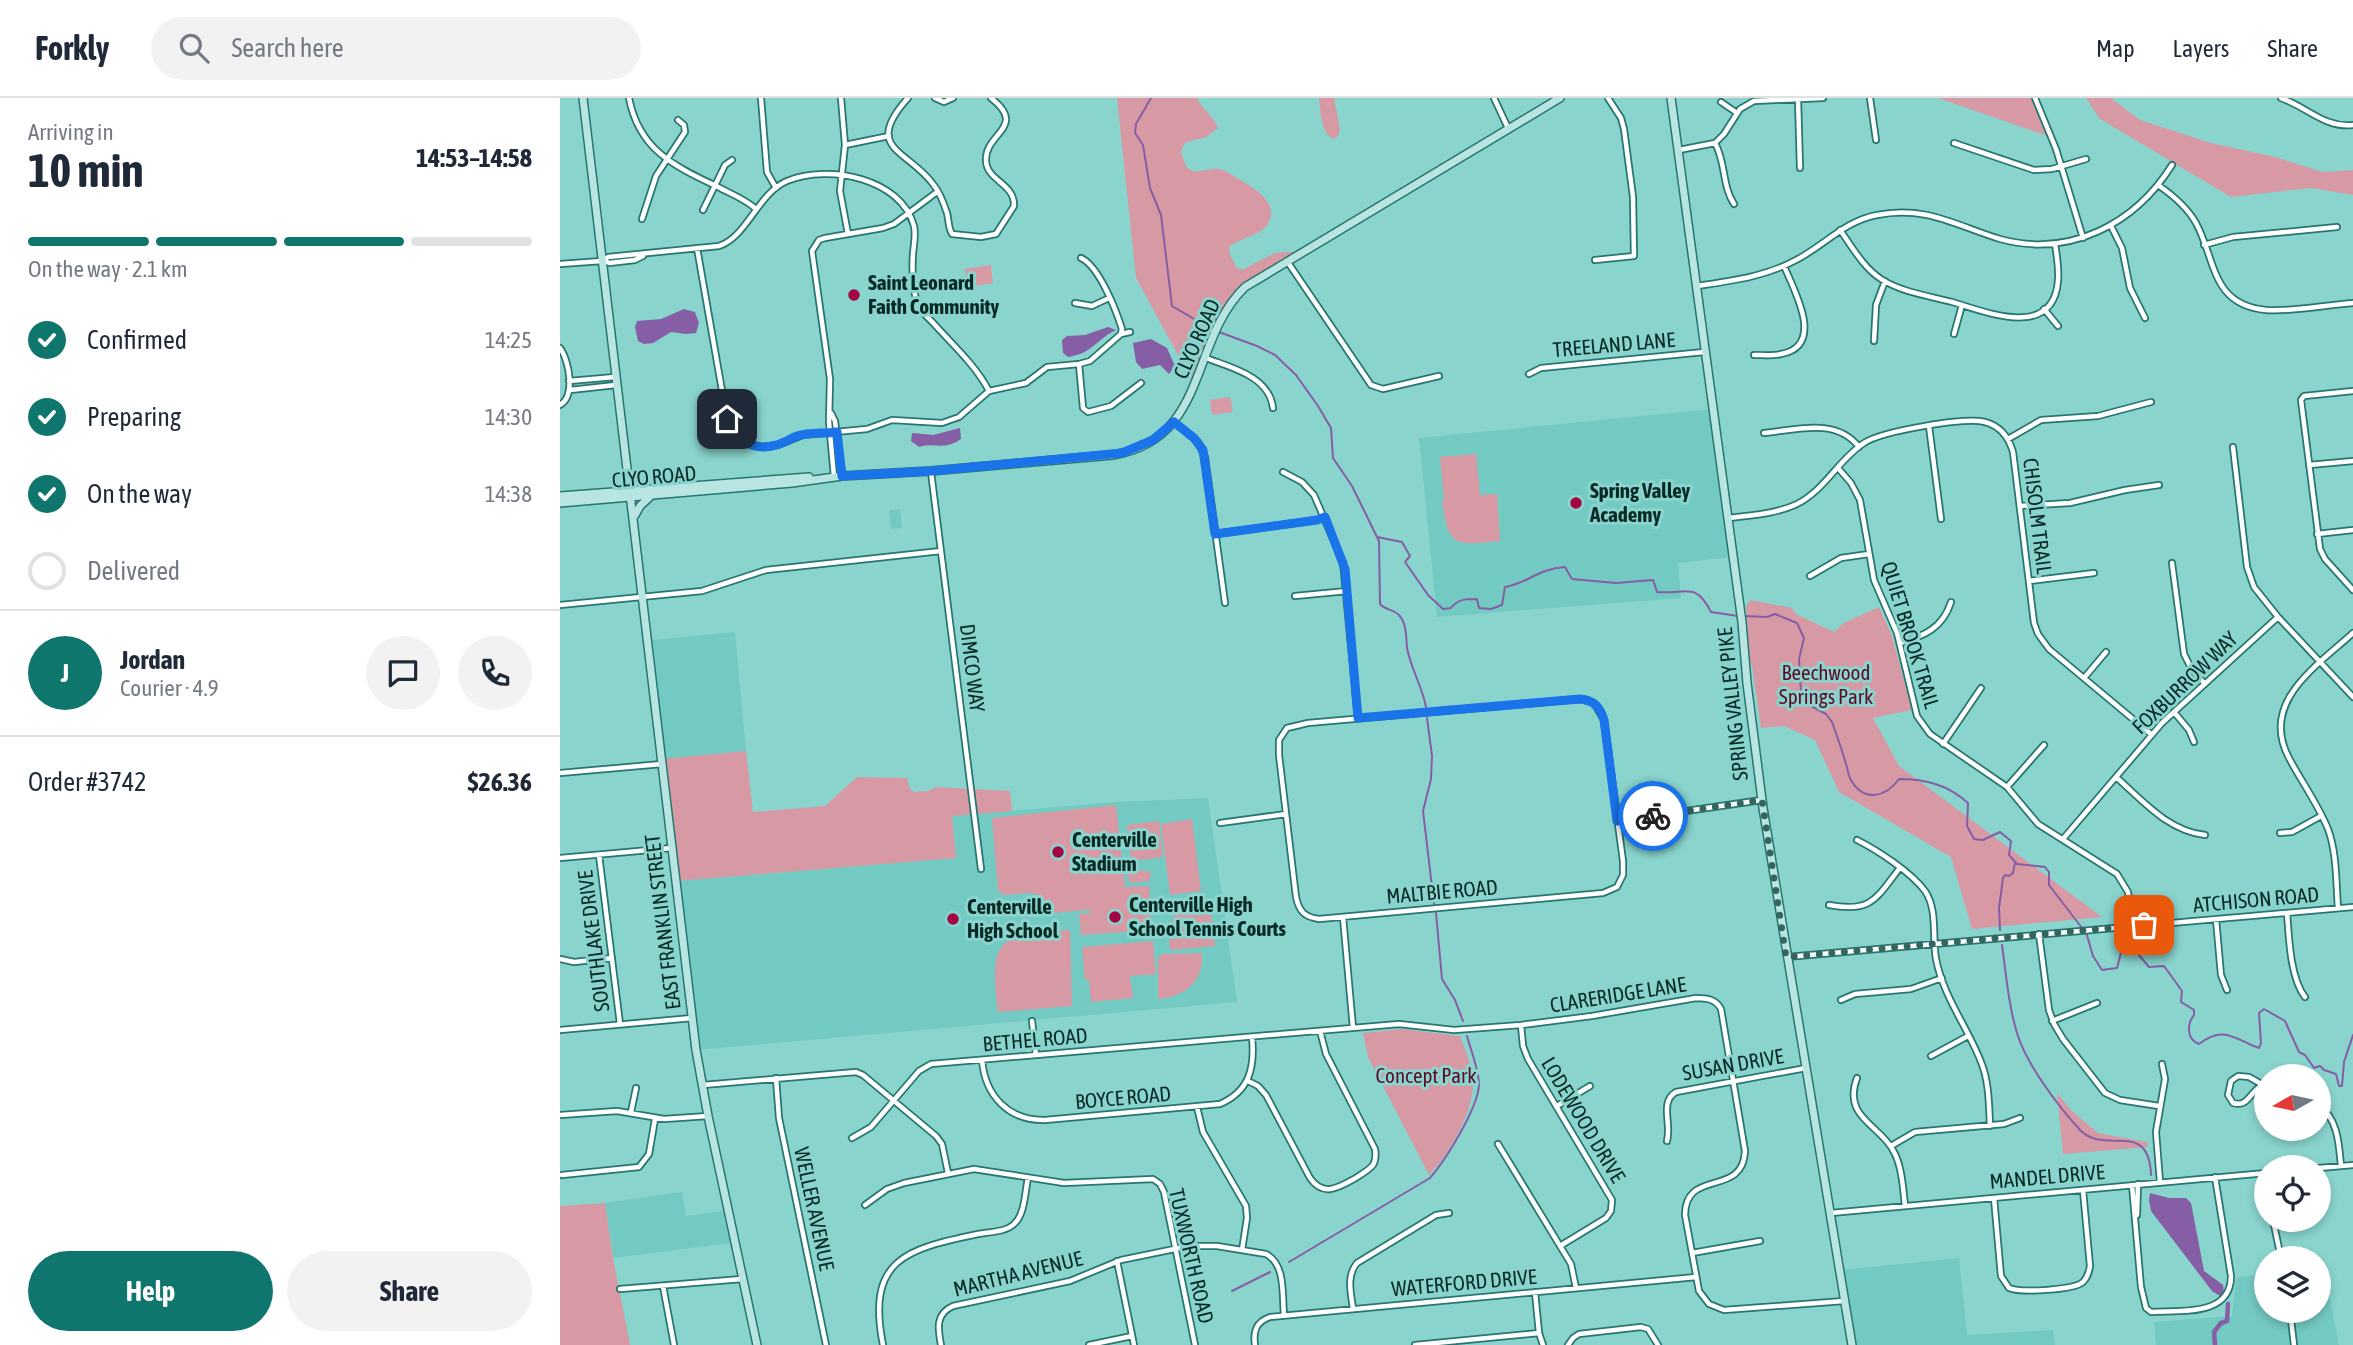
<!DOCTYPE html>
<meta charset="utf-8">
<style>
body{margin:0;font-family:"Asap Condensed",sans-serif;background:#f2f2f3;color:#1f2937;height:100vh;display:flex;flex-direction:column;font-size:26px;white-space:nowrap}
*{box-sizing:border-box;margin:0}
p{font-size:23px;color:#747a83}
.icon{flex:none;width:38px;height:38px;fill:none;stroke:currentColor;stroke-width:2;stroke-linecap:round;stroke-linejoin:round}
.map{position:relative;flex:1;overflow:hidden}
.side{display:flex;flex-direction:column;background:#fff;width:560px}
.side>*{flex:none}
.needle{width:46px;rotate:261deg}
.buttons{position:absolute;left:1694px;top:966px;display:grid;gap:14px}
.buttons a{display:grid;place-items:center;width:77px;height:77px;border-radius:50%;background:#fff;box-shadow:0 4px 10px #0003;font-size:35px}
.pin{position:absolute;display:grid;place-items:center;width:60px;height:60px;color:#fff;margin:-30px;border-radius:14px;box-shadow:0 4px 10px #0006}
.courier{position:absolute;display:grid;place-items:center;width:70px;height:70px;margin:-35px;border:5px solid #1a73e8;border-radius:50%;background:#fff;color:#222;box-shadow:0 2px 9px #0007}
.summary em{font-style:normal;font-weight:700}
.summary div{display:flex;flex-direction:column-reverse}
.summary{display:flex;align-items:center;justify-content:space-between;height:119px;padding:0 28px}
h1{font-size:46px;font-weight:700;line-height:52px}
.bar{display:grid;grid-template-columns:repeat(4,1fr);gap:10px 7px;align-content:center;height:84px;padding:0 28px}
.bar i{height:9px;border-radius:5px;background:#e0e1e3}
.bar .current{background:#0f766e}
.bar p{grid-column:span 4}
.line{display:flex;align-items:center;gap:18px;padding:0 28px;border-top:2px solid #e0e1e3}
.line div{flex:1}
.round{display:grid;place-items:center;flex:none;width:74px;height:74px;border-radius:37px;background:#f2f2f3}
ol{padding:0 28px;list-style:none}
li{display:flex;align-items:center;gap:21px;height:77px}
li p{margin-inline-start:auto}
li .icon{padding:7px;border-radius:50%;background:#0f766e;color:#fff;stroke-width:4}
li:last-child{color:#747a83}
li i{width:38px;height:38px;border:4px solid #e0e1e3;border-radius:50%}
.action{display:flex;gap:14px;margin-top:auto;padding:14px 28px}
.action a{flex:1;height:80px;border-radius:42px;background:#0f766e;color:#fff;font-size:28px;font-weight:700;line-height:80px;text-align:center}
.action a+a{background:#f2f2f3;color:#1f2937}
header{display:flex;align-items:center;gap:42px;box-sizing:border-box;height:98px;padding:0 35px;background:#fff;border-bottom:2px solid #e0e1e3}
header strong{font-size:33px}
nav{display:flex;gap:38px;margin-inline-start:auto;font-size:24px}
.search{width:490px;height:63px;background:#f2f2f3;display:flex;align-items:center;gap:18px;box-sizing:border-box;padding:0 24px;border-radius:38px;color:#747a83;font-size:26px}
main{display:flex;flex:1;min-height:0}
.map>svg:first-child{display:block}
.built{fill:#73cac2}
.green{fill:#d79aa4}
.water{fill:#855ea6}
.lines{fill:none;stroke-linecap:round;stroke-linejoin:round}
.stream{stroke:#855ea6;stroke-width:2}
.canal{stroke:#855ea6;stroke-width:4.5}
.street-casing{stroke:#277670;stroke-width:8}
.secondary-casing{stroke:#277670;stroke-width:10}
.street{stroke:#fff;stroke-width:4.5}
.secondary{stroke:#b8e4e2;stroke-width:7}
.done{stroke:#356561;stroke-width:7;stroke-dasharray:0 12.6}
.route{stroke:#1a73e8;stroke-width:9}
.poi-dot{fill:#a10543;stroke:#89d5ce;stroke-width:2.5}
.labels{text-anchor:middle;stroke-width:6;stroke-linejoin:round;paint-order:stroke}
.poi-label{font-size:21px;font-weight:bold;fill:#082926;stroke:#89d5ce;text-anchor:start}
.street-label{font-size:21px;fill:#082926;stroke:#89d5ce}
.park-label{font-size:21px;fill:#5f0a27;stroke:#89d5ce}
</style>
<header>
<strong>Forkly</strong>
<div class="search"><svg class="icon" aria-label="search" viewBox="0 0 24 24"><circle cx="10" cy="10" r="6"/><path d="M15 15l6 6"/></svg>Search here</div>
<nav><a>Map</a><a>Layers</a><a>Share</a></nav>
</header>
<main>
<section class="side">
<div class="summary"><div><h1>10 min</h1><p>Arriving in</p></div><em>14:53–14:58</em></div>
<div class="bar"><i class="current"></i><i class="current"></i><i class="current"></i><i></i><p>On the way · 2.1 km</p></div>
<ol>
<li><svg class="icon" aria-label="check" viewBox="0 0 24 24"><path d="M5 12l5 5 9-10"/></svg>Confirmed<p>14:25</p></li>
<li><svg class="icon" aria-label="check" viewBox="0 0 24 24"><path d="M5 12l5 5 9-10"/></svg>Preparing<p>14:30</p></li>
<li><svg class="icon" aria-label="check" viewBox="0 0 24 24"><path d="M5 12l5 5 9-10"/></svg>On the way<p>14:38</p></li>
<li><i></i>Delivered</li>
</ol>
<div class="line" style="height:126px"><b class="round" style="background:#0f766e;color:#fff">J</b><div><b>Jordan</b><p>Courier · 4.9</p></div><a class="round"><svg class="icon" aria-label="chat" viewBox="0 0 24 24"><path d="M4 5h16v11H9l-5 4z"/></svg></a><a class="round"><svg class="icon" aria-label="phone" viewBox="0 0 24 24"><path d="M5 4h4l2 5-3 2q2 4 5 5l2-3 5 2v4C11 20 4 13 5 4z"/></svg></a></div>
<div class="line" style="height:91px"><div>Order #3742</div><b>$26.36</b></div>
<div class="action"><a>Help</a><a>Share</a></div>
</section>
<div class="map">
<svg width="1793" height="1247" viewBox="0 0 1793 1247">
<rect width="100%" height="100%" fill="#89d5ce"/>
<path class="built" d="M1152,311L1172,459L1118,465L1121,500L877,519L859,340Z
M340,411L342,430L331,431L329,412Z
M175,534L186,653L104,661L93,542Z
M648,700L677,904L136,952L116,783L395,760L392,718L555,704Z
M122,1094L126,1118L163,1113L170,1145L53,1160L45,1105Z
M1399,1160L1407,1237L1493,1232L1495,1247H1292L1281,1172Z
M1763,1166L1779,1247H1596L1594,1224L1672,1218L1676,1180L1706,1175V1213H1759V1167Z"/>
<path class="green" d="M557,0H637C642,12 654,18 658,30L646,39L627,44L623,48L621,55L627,70C638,78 647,69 659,71C666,72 673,78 679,81C693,90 722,105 707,127C700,137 679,141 669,149L670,157L677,170L682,172L715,155L742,153L703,177L672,204L635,288L576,180Z
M759,0H774L780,31L778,38L773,41C760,33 761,14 759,0Z
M1378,0H1475L1491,39Z
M1526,0H1551L1580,22L1651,45L1715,59L1763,74L1793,72V97L1751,90L1671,99L1540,21Z
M431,167L433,185L408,189L405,171Z
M670,299L673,314L652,317L650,302Z
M916,356L920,397L937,396L940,443C896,447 888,451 882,402L884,401L880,359Z
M1191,502L1232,510L1236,516L1274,534L1284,525L1319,509L1332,538L1352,612L1313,620L1339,668L1542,819L1412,831L1391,759L1279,694L1255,642L1224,628L1201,630L1192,568L1190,564L1186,508Z
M186,653L193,714L265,708L297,679L347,680L350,691L354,694L368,693L376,689L450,693L452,713L392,718L396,760L116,783L101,661Z
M556,707L565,788L560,789L589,788L592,832L521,837L519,816L530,815V812L479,816L478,797L470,795L444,797L438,792L432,720Z
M632,721L641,793L610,797L601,726Z
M599,723L603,759L571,763L567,727Z
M567,764L568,772L576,766L579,772L591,774L589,783L570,785L568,778H566L564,765Z
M649,801L655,848L610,852C607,819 616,805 649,801Z
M510,832L512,908L438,914C429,839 437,837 510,832Z
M593,843L596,876L570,878L573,900L531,904L529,882H525L522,849Z
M642,855C644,883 625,899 598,901V860L602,856Z
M842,931L900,938C905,952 914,971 913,985C913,1015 889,1056 869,1077L808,959L803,935Z
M1497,995L1512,1013L1538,1035L1587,1044L1588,1049L1503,1056Z
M45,1105L53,1160L70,1247H0V1108Z"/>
<path class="water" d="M124,211L135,214L139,225L136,235L126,236L111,234L93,245L84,246L78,243L75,229L77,223L101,221Z
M548,229L556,232C535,242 534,255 508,259L503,255L502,242L507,238L525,237Z
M591,241L607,250L615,268L609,276L600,267L582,271L576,264L573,245Z
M400,330L401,341C383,353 377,344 359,349L351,343L352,335L373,337Z
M1590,1095L1609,1100H1626L1631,1105L1644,1173L1663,1187L1664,1196L1660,1198L1652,1193L1591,1113L1589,1102Z"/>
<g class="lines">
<path class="stream" d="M591,0L576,26L575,35L583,47L590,90L601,117L612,208L653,232
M659,234L697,248L715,257L736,277L758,308L771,330L773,360L792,388L819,443L820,506C825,512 833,511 839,517C847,526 846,539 847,550C851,571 862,588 866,609
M817,439L842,444L850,458L845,464L868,497L883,511L891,510C898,501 905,501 917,501L919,510L931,511L942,507L945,489C970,484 978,471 1005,469L1012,481L1056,485L1093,482L1097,494C1125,497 1135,482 1151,514L1178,518
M1184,518L1207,519L1215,516L1237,525L1244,540L1239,561L1241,595L1245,605L1266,616L1272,624C1277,638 1282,652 1286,666C1288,671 1288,678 1291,682C1304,705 1326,699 1339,681C1366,681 1388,687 1408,705L1407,728L1414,741L1423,742L1440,734L1451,743L1449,757L1457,766L1485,769L1489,774V787L1522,830
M867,620L872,658L871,681L863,713L874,806
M876,815L882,881L895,902L903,923
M1440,832L1439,810L1443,780L1445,777L1449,778L1453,775L1455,765
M1526,834L1533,858L1542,872L1557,870L1562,851L1573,850L1589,869L1604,868L1622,893L1621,904L1634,912V917C1627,926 1626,941 1639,946C1664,927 1674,941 1699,950L1701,945L1699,915L1704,911L1725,923L1739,954L1745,957L1754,970L1760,968L1764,972L1776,976L1779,988H1782L1784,964L1793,937
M1442,847C1446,876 1449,911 1458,938C1468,968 1498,1008 1520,1032C1545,1058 1589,1020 1591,1077
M729,1164L870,1080C885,1063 918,1010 919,987C919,972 911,953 907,938
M672,1193L710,1174"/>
<path class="canal" d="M1655,1247L1654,1234L1661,1225L1667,1223L1668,1206"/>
<defs>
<path id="street" d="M69,0C79,52 114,68 158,89C171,96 185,101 196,111
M201,0L207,74L216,90
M281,0L285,47L280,93L288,136
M348,0C302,51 348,52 373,86C379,93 384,106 387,115C389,123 388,129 392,136L421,139L436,136L454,108C455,85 426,83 426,62C425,35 468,29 431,0
M375,0L384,4L393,0
M934,0L948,30
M1310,0L1316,42
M1475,0L1496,51L1523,140
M1721,0C1747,9 1764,30 1793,27
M1238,1L1240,70
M1161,4L1177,15
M1155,45C1166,65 1162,88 1174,106
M1394,45L1474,72L1492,71L1526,61
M285,47L329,38
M1119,52L1155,45L1164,36L1180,11L1194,3L1263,0
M1598,87C1614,98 1627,109 1636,125C1656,162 1651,207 1706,212C1734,214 1765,207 1793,205
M143,112L165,67L172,62
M82,121L96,78L125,34L124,27L118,22
M1551,128L1562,150L1570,190L1585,220
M1280,132C1293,150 1303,169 1321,181C1341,194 1369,198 1392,204C1426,214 1493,242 1498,183C1499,171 1497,158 1495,146
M1644,147L1673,139L1777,129
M137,150L167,321L176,337L182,343L201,349L218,347L243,337L307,331L332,322L382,325L399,319L429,293L466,285L487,269L519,266L530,263L561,236L570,234
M521,160C539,168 556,212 562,231L561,235
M1035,162L1074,158L1073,99L1064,31L1061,20L1048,0
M46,163L49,165L75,162L83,158
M727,163L811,287L823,291L879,278
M0,166L42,163L48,159L159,148C187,139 198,95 227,83C269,66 341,80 354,128C356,137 354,146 353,155C352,171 352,192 358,207C361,215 370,221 375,227C394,248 416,268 429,293
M1137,188C1170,183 1204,179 1234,163C1263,149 1284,123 1317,117C1365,107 1397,128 1440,141C1510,160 1575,126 1612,67
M515,205L532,208L549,200
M1484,211L1498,228
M1394,236L1402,207
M1314,243L1316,207L1325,183
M0,250C9,262 16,298 0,307
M1194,257C1203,257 1213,258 1221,256C1266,248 1234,192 1224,168
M646,260C672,270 709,278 713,310
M519,266L523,310L528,314L551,308L581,285
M969,276L981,270L1144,254
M9,283L55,279
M10,292L56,287
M1793,293L1744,298L1741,302L1760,451L1765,461L1793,492
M271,315L275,323L282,378
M614,324L638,344L645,359L665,505
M1369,328L1381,421
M1204,335C1236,332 1276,319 1299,349
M1448,341L1481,322L1538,318L1591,304
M1673,349L1687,469L1694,489L1718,519L1793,599
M1749,367L1793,363
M1278,370L1291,385L1300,402L1314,482L1337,535L1357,618L1370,636L1447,689L1478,726L1557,776L1568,794L1572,828
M371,374L421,771
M723,374L742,384L754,397L783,464L798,620
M274,379L269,324L270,281L252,153L259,142L265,140L323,130L334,126L377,94
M1460,408L1510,405L1565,392L1599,387
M1168,420C1191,417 1216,416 1237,406C1265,392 1278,362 1304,345C1322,333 1405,319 1425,324C1440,328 1449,340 1453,354L1474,525L1478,536L1489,551L1592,637
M655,436L757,422L765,419
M1757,436L1793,432
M1612,465L1624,556L1632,572L1645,586
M1250,478L1281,460L1309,456
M1469,483L1534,475
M735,498L787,493
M0,507L142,493L206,472L381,453
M1340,545C1364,538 1383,530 1391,504
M1524,580L1546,554
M1020,601L1034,605L1044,622L1063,763V777L1057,789L1043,795L759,821C744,819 739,813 736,799L719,657V642L727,630L748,625Z
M1614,614L1629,632L1634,644
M1383,646L1421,590
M0,675L102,666
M1556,679C1583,703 1608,733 1645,737
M1447,689L1484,647
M1057,723L1202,702
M660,725L726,716
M1720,735L1732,734L1761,718
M1503,741L1602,625L1718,519
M1297,742C1317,752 1351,774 1365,793C1378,812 1372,839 1376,861C1383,898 1408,930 1421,964C1429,983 1429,1007 1430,1028
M39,757L60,926
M0,760L112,750
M1269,807C1311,815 1316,801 1339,771
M1778,810C1776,785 1777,755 1768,731C1758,706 1741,683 1729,660C1699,604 1757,568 1793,535
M1727,815C1729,839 1730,880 1745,899
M783,819L793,930
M1656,821L1661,877L1667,892
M1479,836L1489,912L1494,926L1503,941L1545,995L1560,1002L1599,1008
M1227,859L1793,809
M0,861L14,864L52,860
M1281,902L1295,896L1351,891L1382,880
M472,923L476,957
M1492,923L1537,905
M961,927L963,948L968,961L1052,1102L1051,1113L1046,1120L1000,1148
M0,932L132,920
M1371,958L1408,938
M422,962C425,998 449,1023 485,1022L660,1006C690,993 695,969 692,939
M1678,978L1689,979L1703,987C1690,992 1689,1010 1673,1005L1668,997L1671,983Z
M216,980L219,1020L266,1247
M1297,980C1282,1020 1321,1027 1334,1054C1342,1069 1343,1090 1345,1108
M688,983L698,988L706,997L750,1080C763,1099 778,1090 794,1081C800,1077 808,1073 813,1067C816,1062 816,1057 815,1051L766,956L760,933
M143,987L296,974L303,977L376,1038L382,1046L388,1075
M997,1008L1030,988
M1759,1008C1778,1020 1779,1047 1781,1068
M637,1009L643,1034L686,1108L687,1120L682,1152
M71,1014L76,990
M0,1017L57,1013L104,1021L148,1018
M292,1040L311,1029L359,973L371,966L839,926L894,932L961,927L1032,918L1136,900C1146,900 1156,901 1161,911L1185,1053C1183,1100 1125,1070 1125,1117L1139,1193L1149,1206L1164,1212L1284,1203
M1107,1043C1112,1026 1099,1004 1116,994L1246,970
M938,1046L1011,1166L1016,1190
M1331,1048L1355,1034L1444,1026L1460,1020
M1759,1070L1793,1067
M1704,1075L1706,1086
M2,1077L79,1069L89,1056L95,1021
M1600,1084L1596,1034L1605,981L1602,966
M1572,1087L1581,1189L1586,1210L1591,1214C1621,1212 1671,1219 1671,1178L1655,1079
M1434,1100L1441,1178L1449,1190C1461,1195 1514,1192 1523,1184C1528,1179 1529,1174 1530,1168L1523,1092
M305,1107L327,1091L344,1085L414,1071L504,1085L593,1081L600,1086L604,1094L635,1247
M1271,1115L1706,1075
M1577,1117L1578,1086
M1713,1122L1721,1160
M1132,1155L1200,1143
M557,1163L574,1247
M103,1188L114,1247
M60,1191L182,1181
M975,1194L979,1235L983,1247
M793,1211C791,1195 786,1178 797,1165L876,1117L889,1115
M1730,1213L1734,1247
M323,1247C306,1161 346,1151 418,1136C429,1134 446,1134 454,1126C465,1117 465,1093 468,1080
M381,1247C378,1231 375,1216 393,1208L510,1183L561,1162L629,1148H657L706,1156C726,1166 722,1198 724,1217
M529,1247L572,1238
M695,1247C693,1233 696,1224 710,1219L1136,1179
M855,1247L979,1235
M1008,1247L1013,1240L1019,1236L1081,1229L1088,1231L1098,1247"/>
<path id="secondary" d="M23,0L136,952L148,1018L197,1247
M1111,0L1182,524L1187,585L1203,710L1292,1247
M0,398L249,379
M0,405L232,385L282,378L371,373L553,357C649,341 629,243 685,189L1000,0
M75,417L80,408L92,397"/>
</defs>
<use href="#street" class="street-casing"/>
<use href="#secondary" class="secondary-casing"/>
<use href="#street" class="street"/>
<use href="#secondary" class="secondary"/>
</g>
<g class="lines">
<path class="done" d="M1093,718L1202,702L1226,859L1584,827"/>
<path class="route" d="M167,321C175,342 195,354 216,347C224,345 230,341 237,338C249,334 264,336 277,334L282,378L371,373L562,355L593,342L614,324L634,340L643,352L655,436L757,422L765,419L785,471L798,620L1020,601C1034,602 1040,609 1044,622L1057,723L1093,718"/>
</g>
<g class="poi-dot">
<circle cx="294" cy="197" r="7"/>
<circle cx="1016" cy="405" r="7"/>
<circle cx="498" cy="754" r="7"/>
<circle cx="555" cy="819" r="7"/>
<circle cx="393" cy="821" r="7"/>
</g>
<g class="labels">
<g class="poi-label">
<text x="308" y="192">Saint Leonard<tspan x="308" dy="24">Faith Community</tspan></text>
<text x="1030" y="400">Spring Valley<tspan x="1030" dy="24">Academy</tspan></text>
<text x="512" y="749">Centerville<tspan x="512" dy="24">Stadium</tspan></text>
<text x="569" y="814">Centerville High<tspan x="569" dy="24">School Tennis Courts</tspan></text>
<text x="407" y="816">Centerville<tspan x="407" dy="24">High School</tspan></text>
</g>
<g class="street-label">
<text transform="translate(637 241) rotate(-66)" y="7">CLYO ROAD</text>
<text transform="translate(1054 247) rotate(-5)" y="7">TREELAND LANE</text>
<text transform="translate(94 379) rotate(-5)" y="7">CLYO ROAD</text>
<text transform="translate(1477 418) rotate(83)" y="7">CHISOLM TRAIL</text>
<text transform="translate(1350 537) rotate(73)" y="7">QUIET BROOK TRAIL</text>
<text transform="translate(412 570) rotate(83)" y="7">DIMCO WAY</text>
<text transform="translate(1625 585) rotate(-44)" y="7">FOXBURROW WAY</text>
<text transform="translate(1173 606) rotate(-96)" y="7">SPRING VALLEY PIKE</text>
<text transform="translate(882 794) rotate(-5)" y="7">MALTBIE ROAD</text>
<text transform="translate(1696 802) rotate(-5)" y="7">ATCHISON ROAD</text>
<text transform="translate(103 824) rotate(-97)" y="7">EAST FRANKLIN STREET</text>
<text transform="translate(34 843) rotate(-97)" y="7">SOUTHLAKE DRIVE</text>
<text transform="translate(1058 897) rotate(-9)" y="7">CLARERIDGE LANE</text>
<text transform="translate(475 942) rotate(-5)" y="7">BETHEL ROAD</text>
<text transform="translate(1173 967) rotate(-10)" y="7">SUSAN DRIVE</text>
<text transform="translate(563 1000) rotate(-5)" y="7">BOYCE ROAD</text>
<text transform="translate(1023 1022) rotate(59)" y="7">LODEWOOD DRIVE</text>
<text transform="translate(1487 1079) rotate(-5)" y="7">MANDEL DRIVE</text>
<text transform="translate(254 1111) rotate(78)" y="7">WELLER AVENUE</text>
<text transform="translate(631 1158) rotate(77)" y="7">TUXWORTH ROAD</text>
<text transform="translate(458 1176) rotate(-14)" y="7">MARTHA AVENUE</text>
<text transform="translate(904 1185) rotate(-5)" y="7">WATERFORD DRIVE</text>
</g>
<g class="park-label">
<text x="1266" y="582">Beechwood<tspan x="1266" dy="24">Springs Park</tspan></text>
<text x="866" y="985">Concept Park</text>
</g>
</g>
</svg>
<div class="buttons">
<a><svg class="needle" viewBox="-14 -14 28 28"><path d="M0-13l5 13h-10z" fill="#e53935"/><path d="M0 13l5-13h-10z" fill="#747a83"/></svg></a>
<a><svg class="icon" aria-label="locate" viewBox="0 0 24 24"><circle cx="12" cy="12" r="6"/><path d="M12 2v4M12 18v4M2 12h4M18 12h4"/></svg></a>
<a><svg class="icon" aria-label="layers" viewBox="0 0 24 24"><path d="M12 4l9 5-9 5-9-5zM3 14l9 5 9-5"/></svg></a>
</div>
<div class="pin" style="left:1584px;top:827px;background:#ea580c"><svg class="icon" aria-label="bag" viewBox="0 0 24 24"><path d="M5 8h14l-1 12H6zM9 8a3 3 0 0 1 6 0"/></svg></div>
<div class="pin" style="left:167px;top:321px;background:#1f2937"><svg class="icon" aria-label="home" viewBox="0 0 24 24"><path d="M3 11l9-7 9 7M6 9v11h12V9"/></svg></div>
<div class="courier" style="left:1093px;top:718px"><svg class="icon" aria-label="bike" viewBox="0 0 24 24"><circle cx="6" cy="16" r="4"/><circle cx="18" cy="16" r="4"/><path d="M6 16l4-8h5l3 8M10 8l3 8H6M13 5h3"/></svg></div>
</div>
</main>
